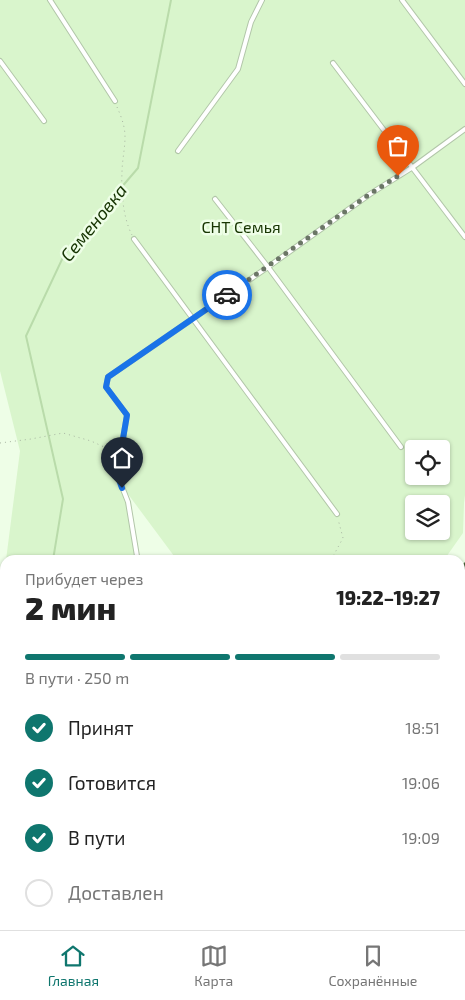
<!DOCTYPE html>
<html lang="ru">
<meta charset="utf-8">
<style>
body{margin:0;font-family:"Exo 2",sans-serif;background:#f2f2f2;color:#222;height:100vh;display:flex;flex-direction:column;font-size:19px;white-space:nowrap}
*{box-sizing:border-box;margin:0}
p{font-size:16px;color:#767676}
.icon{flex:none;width:28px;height:28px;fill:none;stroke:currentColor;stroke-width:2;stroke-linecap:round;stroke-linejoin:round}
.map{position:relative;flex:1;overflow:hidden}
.drawer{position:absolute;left:0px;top:555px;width:465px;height:375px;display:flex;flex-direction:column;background:#fff;border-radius:15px 15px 0 0;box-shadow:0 1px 4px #0004}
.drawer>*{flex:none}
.controls{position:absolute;left:405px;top:440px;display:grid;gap:10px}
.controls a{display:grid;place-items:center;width:45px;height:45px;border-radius:5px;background:#fff;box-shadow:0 1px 4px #0004;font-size:25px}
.pin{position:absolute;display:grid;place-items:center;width:42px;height:42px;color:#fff;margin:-51px -21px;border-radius:50% 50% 50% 0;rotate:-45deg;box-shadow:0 0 5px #0007}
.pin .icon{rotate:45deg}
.courier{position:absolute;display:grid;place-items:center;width:50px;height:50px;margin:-25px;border:4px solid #1a73e8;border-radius:50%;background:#fff;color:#222;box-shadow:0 1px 6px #0007}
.summary em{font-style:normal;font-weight:800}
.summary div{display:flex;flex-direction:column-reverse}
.summary{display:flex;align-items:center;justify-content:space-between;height:85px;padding:0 25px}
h1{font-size:32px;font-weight:800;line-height:38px}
.bar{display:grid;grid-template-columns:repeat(4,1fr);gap:8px 5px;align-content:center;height:60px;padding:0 25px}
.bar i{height:6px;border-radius:4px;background:#e0e0e0}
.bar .on{background:#0f766e}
.bar p{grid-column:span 4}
ol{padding:0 25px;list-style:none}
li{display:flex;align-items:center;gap:15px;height:55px}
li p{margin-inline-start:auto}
li .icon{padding:5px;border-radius:50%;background:#0f766e;color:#fff;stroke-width:4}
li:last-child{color:#767676}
li i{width:28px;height:28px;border:2px solid #e0e0e0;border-radius:50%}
.menu{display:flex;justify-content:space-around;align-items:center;height:70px;border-top:1px solid #e0e0e0;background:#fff;font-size:14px;color:#767676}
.menu a{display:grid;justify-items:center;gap:2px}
.menu .on{color:#0f766e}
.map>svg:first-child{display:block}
.green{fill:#d9f5cc;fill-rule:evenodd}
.water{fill:#b9dbaa}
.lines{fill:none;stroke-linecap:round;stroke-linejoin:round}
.stream{stroke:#b9dbaa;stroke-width:2}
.building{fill:#476439}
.service-casing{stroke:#b2c6a9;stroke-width:6}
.minor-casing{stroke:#b2c6a9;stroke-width:10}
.path{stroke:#a8b5a2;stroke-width:1;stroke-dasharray:1 4;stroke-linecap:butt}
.service{stroke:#fff;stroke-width:4}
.minor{stroke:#fff;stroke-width:8}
.done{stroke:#6b7666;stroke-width:5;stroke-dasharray:0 9}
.route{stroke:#1a73e8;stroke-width:6}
.labels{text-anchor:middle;stroke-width:5;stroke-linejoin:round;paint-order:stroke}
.park-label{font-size:16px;fill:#173502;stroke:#eefee7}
.water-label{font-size:18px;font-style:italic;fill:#153301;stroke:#eefee7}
</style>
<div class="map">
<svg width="465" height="930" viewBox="0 0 465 930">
<rect width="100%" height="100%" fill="#eefee7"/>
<path class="green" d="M0,0H465V495L464,503L463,533L444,560H333L334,558L332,560H177L122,486L128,502L137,556L135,560H6L20,451L0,371ZM414,449H441V476H414ZM414,504H441V531H414Z
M0,615H2L5,620V643L0,649Z"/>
<path class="water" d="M209,925H233V930H205Z"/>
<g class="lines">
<path class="stream" d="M53,560L63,499L26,336L65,253L138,168L171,0
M0,656L5,648"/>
</g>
<path class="building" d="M465,562V574L460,569V567Z
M465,637V649L460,643V641Z
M460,670L465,676L463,679L465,681V689L462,691L460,688Z
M460,771L465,777V781L461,785L460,783Z
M326,925H340L341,927L338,930H330Z"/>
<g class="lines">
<defs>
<path id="service" d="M50,0L115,101
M402,0L465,84
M0,61L44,121
M333,63L465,237
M178,151L238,69L251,22L262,0
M215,199L268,267L401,447
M134,239L337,514
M135,560L137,556L128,502L117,474L127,415L106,387L108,377L268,267L370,194L413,167L465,129"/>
<path id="minor" d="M460,657L465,663
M460,800L465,806
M311,925L314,930
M434,925L438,930
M152,930V925"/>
</defs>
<use href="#service" class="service-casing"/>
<use href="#minor" class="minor-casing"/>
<path class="path" d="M117,107C121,116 125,126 125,137C125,149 122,161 122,173C121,191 123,218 132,235
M0,443L31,439L63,433L91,441L115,452
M331,560L343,538L338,519
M164,930L167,925"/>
<use href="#service" class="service"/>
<use href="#minor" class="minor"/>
</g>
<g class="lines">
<path class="done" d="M227,295L370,194L398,176"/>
<path class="route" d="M122,488L117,474L127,415L106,387L108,377L227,295"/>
</g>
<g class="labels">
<g class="park-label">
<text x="241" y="233">СНТ Семья</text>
</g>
<g class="water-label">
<text transform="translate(94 223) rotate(-51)" y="6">Семеновка</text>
</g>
</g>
</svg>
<div class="controls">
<a><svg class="icon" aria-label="locate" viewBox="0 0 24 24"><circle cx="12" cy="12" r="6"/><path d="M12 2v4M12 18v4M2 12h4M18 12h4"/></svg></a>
<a><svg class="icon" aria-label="layers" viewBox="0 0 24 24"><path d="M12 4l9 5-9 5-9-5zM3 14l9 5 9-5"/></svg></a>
</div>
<div class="pin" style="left:398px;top:176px;background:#ea580c"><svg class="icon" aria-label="bag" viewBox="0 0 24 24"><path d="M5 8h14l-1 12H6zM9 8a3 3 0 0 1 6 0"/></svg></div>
<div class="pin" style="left:122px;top:488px;background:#1f2937"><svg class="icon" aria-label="home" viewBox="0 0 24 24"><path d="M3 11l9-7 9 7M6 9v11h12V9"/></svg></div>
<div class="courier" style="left:227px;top:295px"><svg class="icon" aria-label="car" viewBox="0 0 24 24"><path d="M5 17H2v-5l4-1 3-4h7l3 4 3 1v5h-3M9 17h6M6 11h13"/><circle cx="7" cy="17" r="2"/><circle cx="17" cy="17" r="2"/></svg></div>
<section class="drawer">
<div class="summary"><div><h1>2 мин</h1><p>Прибудет через</p></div><em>19:22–19:27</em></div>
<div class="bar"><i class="on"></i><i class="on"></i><i class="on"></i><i></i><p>В пути · 250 m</p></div>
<ol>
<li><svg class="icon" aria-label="check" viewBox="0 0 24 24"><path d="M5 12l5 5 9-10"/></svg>Принят<p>18:51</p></li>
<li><svg class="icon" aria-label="check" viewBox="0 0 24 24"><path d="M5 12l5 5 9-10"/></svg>Готовится<p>19:06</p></li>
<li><svg class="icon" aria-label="check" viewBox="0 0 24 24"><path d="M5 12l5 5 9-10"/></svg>В пути<p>19:09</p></li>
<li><i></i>Доставлен</li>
</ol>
</section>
</div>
<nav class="menu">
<a class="on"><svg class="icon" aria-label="home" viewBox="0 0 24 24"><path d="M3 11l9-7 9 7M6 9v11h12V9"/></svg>Главная</a>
<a><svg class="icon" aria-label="map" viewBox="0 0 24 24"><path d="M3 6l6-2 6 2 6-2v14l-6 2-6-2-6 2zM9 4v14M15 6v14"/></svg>Карта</a>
<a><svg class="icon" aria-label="saved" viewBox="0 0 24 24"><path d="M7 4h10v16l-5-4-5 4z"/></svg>Сохранённые</a>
</nav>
